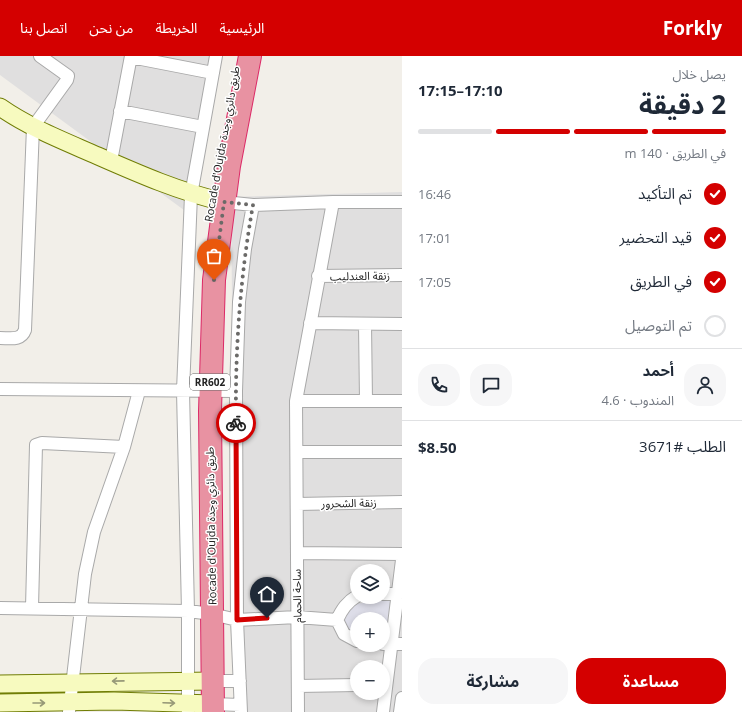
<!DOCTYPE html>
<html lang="ar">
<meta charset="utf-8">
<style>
body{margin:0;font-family:"Open Sans","Noto Sans Arabic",sans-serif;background:#f6f6f7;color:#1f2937;direction:rtl;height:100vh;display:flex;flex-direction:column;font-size:15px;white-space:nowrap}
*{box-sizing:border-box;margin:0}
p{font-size:13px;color:#747a83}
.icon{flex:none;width:22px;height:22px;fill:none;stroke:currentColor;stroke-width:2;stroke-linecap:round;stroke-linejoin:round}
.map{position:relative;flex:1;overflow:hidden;direction:ltr}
.details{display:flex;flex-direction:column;background:#fff;width:340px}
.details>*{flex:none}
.buttons{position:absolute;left:350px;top:508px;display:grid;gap:8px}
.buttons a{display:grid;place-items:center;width:40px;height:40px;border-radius:50%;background:#fff;box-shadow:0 2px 6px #0003;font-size:20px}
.pin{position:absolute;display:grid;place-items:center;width:34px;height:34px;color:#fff;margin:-41px -17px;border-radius:50% 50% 50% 0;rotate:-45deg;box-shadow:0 0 4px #0007}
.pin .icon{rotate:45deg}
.courier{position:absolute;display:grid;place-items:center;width:40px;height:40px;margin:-20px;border:3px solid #d40000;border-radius:50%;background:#fff;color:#222;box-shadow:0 1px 5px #0007}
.summary em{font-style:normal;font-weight:700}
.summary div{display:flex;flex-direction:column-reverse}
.summary{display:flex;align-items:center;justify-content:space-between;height:68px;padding:0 16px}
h1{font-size:26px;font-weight:700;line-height:30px}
.bar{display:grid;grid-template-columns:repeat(4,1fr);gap:6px 4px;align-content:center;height:48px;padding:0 16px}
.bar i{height:5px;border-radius:3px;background:#e0e1e3}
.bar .active{background:#d40000}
.bar p{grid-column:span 4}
.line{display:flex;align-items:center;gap:10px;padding:0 16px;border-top:1px solid #e0e1e3}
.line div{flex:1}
.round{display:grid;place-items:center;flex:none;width:42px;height:42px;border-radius:16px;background:#f6f6f7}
ol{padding:0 16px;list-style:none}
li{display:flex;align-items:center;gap:12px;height:44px}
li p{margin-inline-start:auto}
li .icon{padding:4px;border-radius:50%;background:#d40000;color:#fff;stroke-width:4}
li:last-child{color:#747a83}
li i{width:22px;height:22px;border:2px solid #e0e1e3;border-radius:50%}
.button{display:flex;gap:8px;margin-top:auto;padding:8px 16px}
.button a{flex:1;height:46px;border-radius:16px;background:#d40000;color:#fff;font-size:16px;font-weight:700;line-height:46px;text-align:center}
.button a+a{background:#f6f6f7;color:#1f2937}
header{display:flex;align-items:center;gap:24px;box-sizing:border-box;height:56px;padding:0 20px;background:#d40000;color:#fff}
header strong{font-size:19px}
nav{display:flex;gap:22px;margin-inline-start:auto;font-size:14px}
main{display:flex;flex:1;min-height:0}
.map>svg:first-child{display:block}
.residential{fill:#e0dfdf;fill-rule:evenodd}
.plaza{fill:#dddde8}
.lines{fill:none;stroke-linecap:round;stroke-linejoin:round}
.street-casing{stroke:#a9a9a9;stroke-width:14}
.secondary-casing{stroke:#707d05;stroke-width:19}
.highway-casing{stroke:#dc2a67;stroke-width:24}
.street{stroke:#fff;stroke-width:12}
.secondary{stroke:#f7fabf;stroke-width:17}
.highway{stroke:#e892a2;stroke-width:22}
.oneway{stroke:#979978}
.done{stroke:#6b6a68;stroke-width:4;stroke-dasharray:0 7.2}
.route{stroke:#d40000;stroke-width:5}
.labels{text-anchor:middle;stroke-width:3;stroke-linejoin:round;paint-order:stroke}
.shield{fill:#fff;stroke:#646464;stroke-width:1}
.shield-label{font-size:10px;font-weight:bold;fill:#222}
.street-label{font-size:11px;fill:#222;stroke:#fff}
</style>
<header>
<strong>Forkly</strong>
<nav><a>الرئيسية</a><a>الخريطة</a><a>من نحن</a><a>اتصل بنا</a></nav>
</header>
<main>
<section class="details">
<div class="summary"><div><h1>2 دقيقة</h1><p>يصل خلال</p></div><em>17:10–17:15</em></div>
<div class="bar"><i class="active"></i><i class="active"></i><i class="active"></i><i></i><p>في الطريق · 140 m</p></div>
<ol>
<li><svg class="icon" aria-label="check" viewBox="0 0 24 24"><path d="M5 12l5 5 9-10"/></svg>تم التأكيد<p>16:46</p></li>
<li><svg class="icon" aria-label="check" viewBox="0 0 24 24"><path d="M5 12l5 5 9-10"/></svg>قيد التحضير<p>17:01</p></li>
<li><svg class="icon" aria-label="check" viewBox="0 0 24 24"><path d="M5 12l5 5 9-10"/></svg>في الطريق<p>17:05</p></li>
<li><i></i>تم التوصيل</li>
</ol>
<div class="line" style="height:72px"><a class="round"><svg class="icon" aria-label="person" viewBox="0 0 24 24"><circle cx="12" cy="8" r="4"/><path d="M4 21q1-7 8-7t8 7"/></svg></a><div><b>أحمد</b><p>المندوب · 4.6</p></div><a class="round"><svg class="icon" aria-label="chat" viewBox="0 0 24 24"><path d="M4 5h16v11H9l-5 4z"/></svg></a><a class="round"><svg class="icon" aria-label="phone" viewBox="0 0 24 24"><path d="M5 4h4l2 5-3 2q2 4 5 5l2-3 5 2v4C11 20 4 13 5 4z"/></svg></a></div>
<div class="line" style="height:52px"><div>الطلب #3671</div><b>$8.50</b></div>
<div class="button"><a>مساعدة</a><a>مشاركة</a></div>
</section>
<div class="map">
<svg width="402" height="656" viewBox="0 0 402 656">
<rect width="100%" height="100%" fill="#f2efe9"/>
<path class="residential" d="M0,0H216L188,157L0,19Z
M402,136V656H236L231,141ZM357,515H383V541H357ZM357,563H383V589H357ZM357,611H383V637H357Z"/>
<path class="plaza" d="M393,543L389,585H383V563H357V581L345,569L343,561L355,548Z"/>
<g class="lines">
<defs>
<path id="street" d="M131,1L213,17
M120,55L203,71
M111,105L131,0
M224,146L253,149L333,146H402
M318,220L402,219
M310,267L402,268
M365,268L366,345
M0,282C10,282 21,285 25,274L33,71L67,24L68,20L40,0
M0,333L236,335
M296,345H402
M297,396H402
M297,448L402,446
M297,497L402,498
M383,538H398
M357,540C347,546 342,553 337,564L344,578L357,585
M0,552L188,555L212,558L237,564L297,561L337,564
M32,552L36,389L42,387L124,391
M383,588H402
M213,625H240
M298,630L357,629
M213,648L240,649
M69,656L85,518L94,476L124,391L139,335
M188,656V555L183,335L191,139L216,0
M241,656L237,564L236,335L239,246L245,193L253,149
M298,656L296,345L333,146
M383,656L402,504
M400,656L402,642"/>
<path id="secondary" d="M0,51C30,72 64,85 98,100C139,118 180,136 224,146
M0,628L213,625
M0,647L114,645L213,648"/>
<path id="highway" d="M213,656L210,355L214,224L229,110L250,0"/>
</defs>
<use href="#street" class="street-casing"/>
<use href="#secondary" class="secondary-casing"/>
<use href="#highway" class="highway-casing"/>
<use href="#street" class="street"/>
<use href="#secondary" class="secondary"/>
<use href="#highway" class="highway"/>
</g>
<defs><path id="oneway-shaft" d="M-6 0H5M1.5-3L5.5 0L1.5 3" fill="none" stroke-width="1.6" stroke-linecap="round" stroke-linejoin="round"/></defs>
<g class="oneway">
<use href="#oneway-shaft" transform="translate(118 625) rotate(179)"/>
<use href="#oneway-shaft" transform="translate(39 647)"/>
<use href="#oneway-shaft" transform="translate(169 647) rotate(2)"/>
</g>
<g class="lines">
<path class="done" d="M214,224L224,146L253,149C240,222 235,294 236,367"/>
<path class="route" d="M236,367L237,564L267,562"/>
</g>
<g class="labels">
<rect class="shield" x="190" y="318" width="40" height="16" rx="3"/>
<g class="shield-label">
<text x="210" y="330">RR602</text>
</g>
<g class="street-label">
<text transform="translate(222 88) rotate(-80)" y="4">Rocade d'Oujda طريق دائري وجدة</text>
<text transform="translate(360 220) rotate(-1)" y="4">زنقة العندليب</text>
<text transform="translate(349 447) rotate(-1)" y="4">زنقة الشحرور</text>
<text transform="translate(211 470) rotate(-91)" y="4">Rocade d'Oujda طريق دائري وجدة</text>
<text transform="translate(297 540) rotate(-91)" y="4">ساحة الحمام</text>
</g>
</g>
</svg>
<div class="buttons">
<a><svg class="icon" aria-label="layers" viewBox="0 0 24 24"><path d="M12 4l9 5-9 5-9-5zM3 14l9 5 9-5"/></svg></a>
<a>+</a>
<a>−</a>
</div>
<div class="pin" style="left:214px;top:224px;background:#ea580c"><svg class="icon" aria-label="bag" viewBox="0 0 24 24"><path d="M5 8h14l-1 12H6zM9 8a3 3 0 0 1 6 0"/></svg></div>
<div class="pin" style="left:267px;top:562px;background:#1f2937"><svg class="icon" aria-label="home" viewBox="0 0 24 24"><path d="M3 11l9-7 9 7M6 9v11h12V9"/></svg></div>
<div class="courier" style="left:236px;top:367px"><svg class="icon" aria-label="bike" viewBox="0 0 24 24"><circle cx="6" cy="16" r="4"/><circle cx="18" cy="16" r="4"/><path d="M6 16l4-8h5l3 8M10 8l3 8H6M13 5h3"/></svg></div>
</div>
</main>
